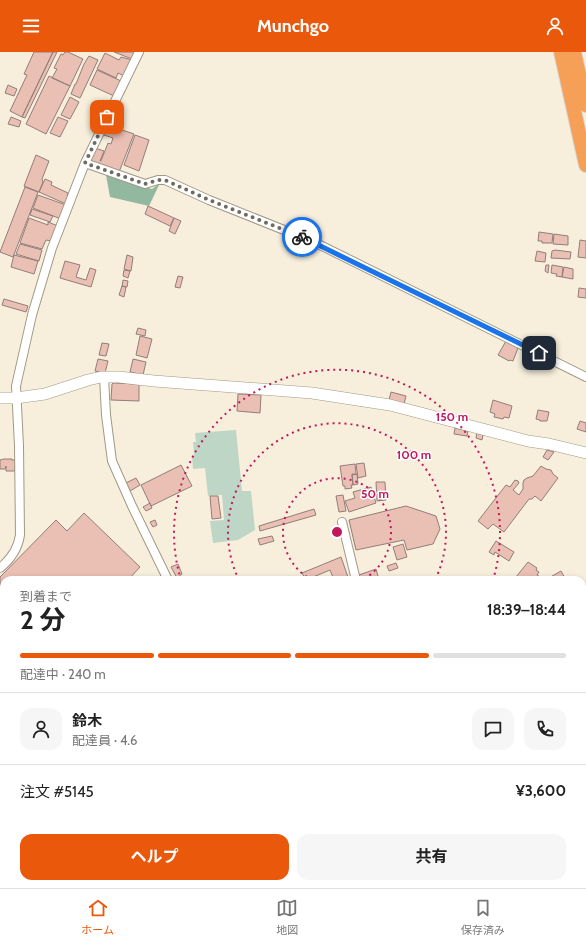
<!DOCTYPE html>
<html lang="ja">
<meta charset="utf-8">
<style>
body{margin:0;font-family:Cabin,"Noto Sans JP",sans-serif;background:#f6f6f6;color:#222;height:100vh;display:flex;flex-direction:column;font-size:15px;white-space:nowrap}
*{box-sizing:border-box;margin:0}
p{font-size:13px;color:#767676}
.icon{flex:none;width:22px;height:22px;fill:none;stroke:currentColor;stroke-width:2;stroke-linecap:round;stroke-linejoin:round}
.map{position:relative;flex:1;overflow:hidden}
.side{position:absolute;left:0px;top:524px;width:586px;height:312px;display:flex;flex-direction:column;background:#fff;border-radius:12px 12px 0 0;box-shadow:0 2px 6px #0003}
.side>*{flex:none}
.pin{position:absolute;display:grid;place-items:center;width:34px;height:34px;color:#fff;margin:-17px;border-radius:8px;box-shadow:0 2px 6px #0006}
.courier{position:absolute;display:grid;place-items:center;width:40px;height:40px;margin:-20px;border:3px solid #1a73e8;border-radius:50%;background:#fff;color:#222;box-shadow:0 1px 5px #0007}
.headline em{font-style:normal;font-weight:700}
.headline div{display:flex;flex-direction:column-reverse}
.headline{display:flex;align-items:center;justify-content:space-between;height:68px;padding:0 20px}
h1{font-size:26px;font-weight:700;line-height:30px}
.bar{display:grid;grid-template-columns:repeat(4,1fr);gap:6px 4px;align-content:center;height:48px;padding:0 20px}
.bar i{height:5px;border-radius:3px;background:#e0e0e0}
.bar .on{background:#ea580c}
.bar p{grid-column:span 4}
.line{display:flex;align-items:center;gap:10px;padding:0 20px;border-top:1px solid #e0e0e0}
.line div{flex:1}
.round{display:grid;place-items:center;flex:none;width:42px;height:42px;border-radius:12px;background:#f6f6f6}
.cta{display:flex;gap:8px;margin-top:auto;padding:8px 20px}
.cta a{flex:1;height:46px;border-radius:12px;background:#ea580c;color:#fff;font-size:16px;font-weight:700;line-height:46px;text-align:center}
.cta a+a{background:#f6f6f6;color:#222}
header{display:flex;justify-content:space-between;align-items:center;height:52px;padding:0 20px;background:#ea580c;color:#fff;font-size:18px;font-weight:700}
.tabs{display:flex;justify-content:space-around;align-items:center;height:56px;border-top:1px solid #e0e0e0;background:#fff;font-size:11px;color:#767676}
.tabs a{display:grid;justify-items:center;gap:2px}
.tabs .on{color:#ea580c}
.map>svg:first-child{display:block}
.green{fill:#bed6c6}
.forest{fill:#92b8a0}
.building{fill:#ebc0b4;stroke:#927d78}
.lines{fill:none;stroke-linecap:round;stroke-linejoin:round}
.street-casing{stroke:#a09987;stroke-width:10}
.secondary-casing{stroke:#a09987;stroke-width:12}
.highway-casing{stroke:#d8d8d6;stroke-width:16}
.street{stroke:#fff;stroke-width:8}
.secondary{stroke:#fff;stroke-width:11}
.highway{stroke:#f59f57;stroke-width:14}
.done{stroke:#6f6b5f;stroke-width:4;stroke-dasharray:0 7.2}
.route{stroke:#1a73e8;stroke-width:5}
.ring{fill:none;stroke:#c2185b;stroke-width:2;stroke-dasharray:2 4}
.centre{fill:#c2185b;stroke:#fff;stroke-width:2}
.ring-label{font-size:12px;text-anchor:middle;font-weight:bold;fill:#c2185b;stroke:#fff;stroke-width:3;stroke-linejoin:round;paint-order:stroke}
</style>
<header><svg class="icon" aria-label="menu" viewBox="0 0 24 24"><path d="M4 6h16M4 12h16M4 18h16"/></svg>Munchgo<svg class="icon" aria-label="person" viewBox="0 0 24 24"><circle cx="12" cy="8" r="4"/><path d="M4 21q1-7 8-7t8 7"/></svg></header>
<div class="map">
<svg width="586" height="836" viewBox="0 0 586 836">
<rect width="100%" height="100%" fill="#f7efdc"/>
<path class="green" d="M236,378L242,439H251L255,478L238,488L213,491L210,469L224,468L222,443L208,444L205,416L193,417L192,404L194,403L193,390H196L195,381Z"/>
<path class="forest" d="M106,123L152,137L160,131L149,154L110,145Z"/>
<path class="building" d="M34,0H53L22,65L10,59L27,23L24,22Z
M53,0H57L25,66L22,65Z
M65,0H68L83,7L70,34L52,26L57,17L54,16L61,2L63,3Z
M114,0H135L132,7Z
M105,1L119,8L121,5L132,8L124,24L118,21L116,26L97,17Z
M89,4L98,8L80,46L71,42L75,32H76L84,12Z
M97,18L121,29L114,44L90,33Z
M49,24L70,34L46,82L26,72Z
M8,33L17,37L14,44L5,41Z
M70,45L79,50L70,67L61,63Z
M11,65L21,69L19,75L8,72Z
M58,65L68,69L60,85L50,81Z
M107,73L134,82L119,120L91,109L95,96L104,99L100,109H101L108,91L111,92L113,86L104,83Z
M135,83L149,88L139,119L124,113Z
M36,103L49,109L42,127L43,130L39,140L24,134Z
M45,127L52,130L51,133L68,141L67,144L69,145L66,152L39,140Z
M25,135L38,140L13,205L0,200Z
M38,143L66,153L61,167L33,156Z
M148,154L174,166L170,174L145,162Z
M32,157L53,164L50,170L30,163Z
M29,166L48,173V170L58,174L51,189L46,188L42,197L20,191Z
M174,166L181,169L175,182L169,179Z
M539,180L553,182L552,191H542V189H538Z
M554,182L568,184V193L553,192Z
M580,188L586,189V206L578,205Z
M20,192L42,198L39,209L16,202Z
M555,198L571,200L570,207L551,206L552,199Z
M537,199L546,201L545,210L535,209Z
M14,203L38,209L34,222L11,215Z
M127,203L133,205L131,219L124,217Z
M65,209L80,213L76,225L86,228L90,216L96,218L91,235L60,226Z
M546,213H549L548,221L545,219Z
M552,213L563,215L562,225L556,224L557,222L551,221Z
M564,215L573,217V227L562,225Z
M124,218L130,219L128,226L123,224Z
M178,224L183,225L180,236L175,235Z
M123,228L128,229L127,235L122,234Z
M122,234L126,235L124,245L119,243Z
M579,236L586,237V246L578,245Z
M4,247L28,254L26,260L2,253Z
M138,276L146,278L145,284L136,282Z
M140,284L152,287L147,306L136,303Z
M506,289L518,296L513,309L510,308L509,309L498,303Z
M102,291L109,292L106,304L99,303Z
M98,307L108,309L105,321L95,319Z
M133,307L146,310L143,323L130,320Z
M113,331L139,332V349L111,348L112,332Z
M391,340L406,344L404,352L389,348Z
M238,342L261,343L260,361L237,359Z
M493,348L512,354L509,366L504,365L503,367L494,365L495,362L490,360Z
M538,358L549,360L547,369H540V368L536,367Z
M580,369L586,371V380L577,377Z
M455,376L468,379L467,384L454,382Z
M477,381L483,383L482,388L476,386Z
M547,398L554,400L548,408L543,405Z
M4,407H12V408H15V419H6V414L5,417H0V408Z
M364,411L366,424L358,426L356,412Z
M355,412L356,422H352L353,433H351L352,436L345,437V434H343L340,414Z
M181,413L192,434L151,454L141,433Z
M541,414L546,417L551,418L553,422L558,426L541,449L535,444L532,447H529L504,480L493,472L488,477L478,469L506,433L510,435L515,428L518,429L519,431L513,438L519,443L523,437V431L524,428L527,426L533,424Z
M357,422L358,432L353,433L352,423Z
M136,426L140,433L130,439L126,431Z
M376,430H385L386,448L377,449Z
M371,435L376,451L349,460L345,449L355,446L353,440Z
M343,443L346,459L339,460L336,444Z
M210,444H218L221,466L212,467Z
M150,451L152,456L146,459L143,455Z
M406,454L436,464L440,477L433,492L407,498L404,488L356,498L349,468Z
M314,457L316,463L260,479L259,474Z
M84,461L140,515L128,528H4V539L0,535V525L56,468L67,479Z
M155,468L157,473L153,475L150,470Z
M272,484L274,489L260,493L258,487Z
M496,489L514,500L509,509L495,500L494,503L489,500Z
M403,492L407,505L397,508L393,495Z
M341,505L349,528H334L330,518L306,528L302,521Z
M528,510L537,516L536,518L539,520L537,523L540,525L537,528H520L516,525Z
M396,511L398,516L389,519L387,514Z
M178,512L182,522L177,526L171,515Z
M376,517L379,528H357L356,524Z
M561,519L566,528H548L547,527Z
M4,590V613L0,612V592Z
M0,615L4,616L3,632L0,631Z
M0,678H4V706H0Z"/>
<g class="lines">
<defs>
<path id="street" d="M85,111L145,132L158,128H165L209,148L314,190L586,325
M104,325L106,363L112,409L132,454L168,528
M342,470L356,528
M0,516C11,507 18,497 20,483L19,394L16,334L32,263L52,196L85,111L139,0
M0,659L4,662
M548,832L553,836"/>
<path id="secondary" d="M0,346H16L45,342L88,328L101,325H119L154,329L312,341L390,353L528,389L549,392L586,401
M582,549L586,547"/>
<path id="highway" d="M561,0L586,113
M574,0L586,53"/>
</defs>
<use href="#street" class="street-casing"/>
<use href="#secondary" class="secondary-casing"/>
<use href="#highway" class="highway-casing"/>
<use href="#street" class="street"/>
<use href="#secondary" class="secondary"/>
<use href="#highway" class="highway"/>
</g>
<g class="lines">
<path class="done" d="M107,65L85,111L145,132L158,128H165L209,148L302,185"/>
<path class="route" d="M302,185L539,301"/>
</g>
<g class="ring">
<path d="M312 528A54 54 0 1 1 362 528"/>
<path d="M239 528A109 109 0 1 1 435 528"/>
<path d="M181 528A163 163 0 1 1 493 528"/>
</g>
<circle cx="337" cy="480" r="6" class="centre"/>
<g class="ring-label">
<text x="452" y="369">150 m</text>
<text x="414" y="407">100 m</text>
<text x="375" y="446">50 m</text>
</g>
</svg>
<div class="pin" style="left:107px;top:65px;background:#ea580c"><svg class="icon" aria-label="bag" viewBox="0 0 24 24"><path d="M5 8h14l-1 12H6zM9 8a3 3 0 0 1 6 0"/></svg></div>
<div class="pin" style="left:539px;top:301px;background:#1f2937"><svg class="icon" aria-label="home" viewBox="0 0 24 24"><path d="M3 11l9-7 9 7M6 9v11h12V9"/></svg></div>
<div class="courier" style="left:302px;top:185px"><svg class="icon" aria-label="bike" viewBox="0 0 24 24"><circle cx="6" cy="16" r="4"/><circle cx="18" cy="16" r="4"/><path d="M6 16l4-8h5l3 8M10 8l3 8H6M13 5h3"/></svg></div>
<section class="side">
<div class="headline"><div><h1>2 分</h1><p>到着まで</p></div><em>18:39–18:44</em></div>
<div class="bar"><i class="on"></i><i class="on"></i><i class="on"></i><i></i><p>配達中 · 240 m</p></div>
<div class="line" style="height:72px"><a class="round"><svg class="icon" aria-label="person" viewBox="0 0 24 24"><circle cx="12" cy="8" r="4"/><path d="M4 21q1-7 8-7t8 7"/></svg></a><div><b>鈴木</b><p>配達員 · 4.6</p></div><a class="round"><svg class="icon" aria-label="chat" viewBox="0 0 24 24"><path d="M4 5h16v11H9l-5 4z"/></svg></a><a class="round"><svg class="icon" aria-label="phone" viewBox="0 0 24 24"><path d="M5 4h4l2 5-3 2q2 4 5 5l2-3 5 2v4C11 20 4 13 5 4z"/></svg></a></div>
<div class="line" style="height:52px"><div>注文 #5145</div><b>¥3,600</b></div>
<div class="cta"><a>ヘルプ</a><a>共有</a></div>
</section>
</div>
<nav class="tabs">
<a class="on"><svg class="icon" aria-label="home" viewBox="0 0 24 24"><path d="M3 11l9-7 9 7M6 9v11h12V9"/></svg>ホーム</a>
<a><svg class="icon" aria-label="map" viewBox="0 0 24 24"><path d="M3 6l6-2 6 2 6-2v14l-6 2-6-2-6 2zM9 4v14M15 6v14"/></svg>地図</a>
<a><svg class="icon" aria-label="saved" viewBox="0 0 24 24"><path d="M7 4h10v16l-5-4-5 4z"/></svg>保存済み</a>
</nav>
